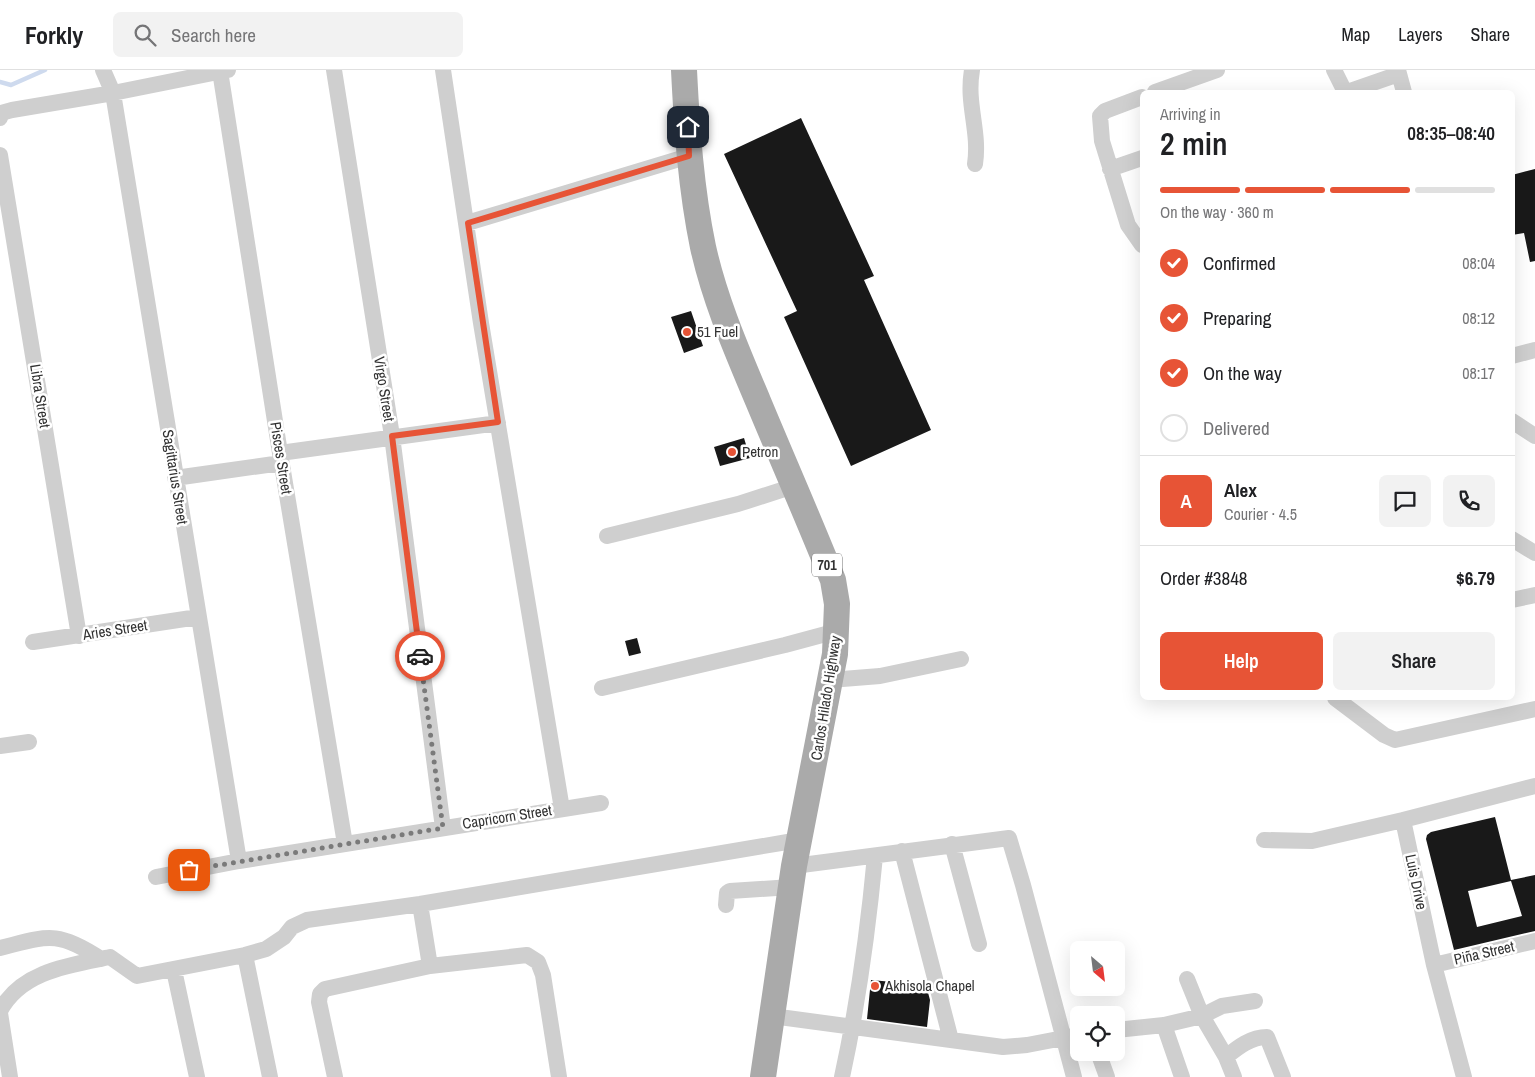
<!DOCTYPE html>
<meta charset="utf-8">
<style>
body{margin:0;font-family:"Archivo Narrow",sans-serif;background:#f2f2f2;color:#202124;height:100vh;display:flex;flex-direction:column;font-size:19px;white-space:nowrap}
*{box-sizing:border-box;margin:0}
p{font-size:16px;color:#757577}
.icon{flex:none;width:28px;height:28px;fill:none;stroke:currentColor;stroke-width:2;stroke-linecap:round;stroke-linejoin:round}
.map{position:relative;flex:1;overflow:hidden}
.drawer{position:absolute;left:1140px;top:20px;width:375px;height:610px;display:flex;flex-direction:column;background:#fff;border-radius:8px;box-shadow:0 5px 20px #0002}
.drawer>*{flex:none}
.needle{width:32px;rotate:152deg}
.buttons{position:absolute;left:1070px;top:871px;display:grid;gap:10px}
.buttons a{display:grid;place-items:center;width:55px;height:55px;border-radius:8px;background:#fff;box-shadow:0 5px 20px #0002;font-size:25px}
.pin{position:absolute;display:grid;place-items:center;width:42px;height:42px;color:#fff;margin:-21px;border-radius:10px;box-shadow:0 2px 8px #0006}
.courier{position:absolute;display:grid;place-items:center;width:50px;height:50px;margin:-25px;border:4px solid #e75436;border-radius:50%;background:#fff;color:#222;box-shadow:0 1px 6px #0007}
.headline em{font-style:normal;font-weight:600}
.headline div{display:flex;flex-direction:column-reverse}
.headline{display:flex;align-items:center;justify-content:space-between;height:85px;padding:0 20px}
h1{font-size:32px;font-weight:600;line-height:38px}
.bar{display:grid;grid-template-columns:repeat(4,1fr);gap:8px 5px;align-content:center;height:60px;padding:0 20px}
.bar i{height:6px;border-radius:4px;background:#e0e0e0}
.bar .on{background:#e75436}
.bar p{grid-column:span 4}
.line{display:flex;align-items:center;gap:12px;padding:0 20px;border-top:1px solid #e0e0e0}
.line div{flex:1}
.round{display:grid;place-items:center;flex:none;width:52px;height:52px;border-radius:8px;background:#f2f2f2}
ol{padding:0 20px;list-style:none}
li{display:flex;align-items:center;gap:15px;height:55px}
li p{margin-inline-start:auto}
li .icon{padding:5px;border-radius:50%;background:#e75436;color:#fff;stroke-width:4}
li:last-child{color:#757577}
li i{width:28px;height:28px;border:2px solid #e0e0e0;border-radius:50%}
.cta{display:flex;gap:10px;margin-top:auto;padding:10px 20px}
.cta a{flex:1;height:58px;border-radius:8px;background:#e75436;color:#fff;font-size:20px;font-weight:600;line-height:58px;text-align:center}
.cta a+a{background:#f2f2f2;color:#202124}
header{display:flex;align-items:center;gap:30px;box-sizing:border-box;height:70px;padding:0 25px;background:#fff;border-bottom:1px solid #e0e0e0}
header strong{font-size:24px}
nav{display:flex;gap:28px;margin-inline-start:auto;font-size:18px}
.search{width:350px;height:45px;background:#f2f2f2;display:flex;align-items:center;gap:12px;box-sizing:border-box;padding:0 18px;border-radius:8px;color:#757577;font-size:19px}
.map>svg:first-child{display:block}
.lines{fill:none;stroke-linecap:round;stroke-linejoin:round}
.stream{stroke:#cedaee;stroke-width:4.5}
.building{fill:#191919;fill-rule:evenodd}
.minor{stroke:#cfcfcf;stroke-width:16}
.primary{stroke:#aaa;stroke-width:26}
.done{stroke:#7a7a7a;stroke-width:5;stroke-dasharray:0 9}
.route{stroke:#e75436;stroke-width:6}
.poi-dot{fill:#e75436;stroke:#fff;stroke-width:2}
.labels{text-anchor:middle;stroke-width:5;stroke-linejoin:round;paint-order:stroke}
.shield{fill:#fff;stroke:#707070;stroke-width:1}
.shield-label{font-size:14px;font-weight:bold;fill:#323232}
.poi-label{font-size:15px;fill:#323232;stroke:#fff;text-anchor:start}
.street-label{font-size:15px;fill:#323232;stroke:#fff}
</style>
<header>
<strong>Forkly</strong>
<div class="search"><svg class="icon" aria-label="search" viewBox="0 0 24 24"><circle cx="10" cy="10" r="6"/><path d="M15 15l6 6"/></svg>Search here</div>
<nav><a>Map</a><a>Layers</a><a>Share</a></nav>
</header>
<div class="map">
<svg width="1535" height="1007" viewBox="0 0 1535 1007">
<rect width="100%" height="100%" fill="#fff"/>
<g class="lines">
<path class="stream" d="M0,12L11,15L45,0"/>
</g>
<path class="building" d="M801,48L874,206L864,210L931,360L851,396L784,247L797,241L724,84Z
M1535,99V191L1530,192L1524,163L1512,165V105Z
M691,241L703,276L684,283L671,247Z
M744,368L750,388L720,396L714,377Z
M637,568L641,583L629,586L625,571Z
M1495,747L1511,810L1535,805V861L1454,880L1426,769L1427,765L1431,762ZM1511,811L1522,846L1477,857L1468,821Z
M871,910L926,915L930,930L927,957L867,949Z"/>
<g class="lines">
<path class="minor" d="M103,0L113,23L239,791
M334,0L392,366L443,758
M443,0L481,253L562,739
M972,0C966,34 980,61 975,94
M1334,0L1345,22
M1398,0L1404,22
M220,1L280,383L345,774
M1155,22L1217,0
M1347,22L1399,4
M1142,27L1105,41L1100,46L1102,71L1128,155L1142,175
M0,48L1,43L12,40L113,23L228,0
M0,85L79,566
M1110,99L1142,88
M467,153L689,86
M1512,286L1535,280
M1512,351L1535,366
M280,383L498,353
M175,408L281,393
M607,466L738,434L794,416
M1512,469L1535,483
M1512,530L1535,525
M33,572L198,547
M830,610L880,606L961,589
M602,618L785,575L837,561
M1335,628L1384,665L1395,670L1535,639
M0,676L29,672
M1264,770L1312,771L1403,750
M952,774L979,874
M902,781L951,970
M794,796L1009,768L1023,815L1074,1007
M156,807L239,791L601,733
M420,834L430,896
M726,835L727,823L730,821L791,817
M0,878C48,866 57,860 101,889
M245,885L270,1007
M1434,895L1535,871
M174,900L197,1007
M1187,909L1202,946L1226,987L1234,1007
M0,941C21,901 70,895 110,887L137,906L245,885L266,879L284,867L292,857L307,850L420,834L799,770
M0,943L10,1007
M772,946L1003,977L1027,975L1079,965
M1164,955L1182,1007
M1116,960L1164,955L1202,946L1222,936L1255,931
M1098,982L1107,1007
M1226,987C1238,977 1251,967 1267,967L1283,1007
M335,1007L319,932L320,924L325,919L430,896L527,885L538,892L543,905L559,1007
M842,1007C858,934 868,861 875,786
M1464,1007L1434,895L1403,750L1535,716"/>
<path class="primary" d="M684,0C687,60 691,119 703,177C715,231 737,281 758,331C783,391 809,450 833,510L837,534L835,584L794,796L763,1007"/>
</g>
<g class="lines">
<path class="done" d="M189,800L443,758L420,586"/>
<path class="route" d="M420,586L392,366L498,352L468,153L689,86L688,57"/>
</g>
<g class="poi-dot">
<circle cx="687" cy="262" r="5"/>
<circle cx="732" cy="382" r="5"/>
<circle cx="875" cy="916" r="5"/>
</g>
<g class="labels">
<rect class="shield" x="812" y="483.5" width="30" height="23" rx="4"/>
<g class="shield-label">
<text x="827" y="500">701</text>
</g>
<g class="poi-label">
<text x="697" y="267">51 Fuel</text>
<text x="742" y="387">Petron</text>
<text x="885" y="921">Akhisola Chapel</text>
</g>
<g class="street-label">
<text transform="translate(384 319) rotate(81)" y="5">Virgo Street</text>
<text transform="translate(40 326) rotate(81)" y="5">Libra Street</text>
<text transform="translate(281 388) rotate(81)" y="5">Pisces Street</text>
<text transform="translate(175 407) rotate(81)" y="5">Sagittarius Street</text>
<text transform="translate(115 560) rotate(-9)" y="5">Aries Street</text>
<text transform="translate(826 628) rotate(-81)" y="5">Carlos Hilado Highway</text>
<text transform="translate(507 747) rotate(-9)" y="5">Capricorn Street</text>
<text transform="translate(1416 812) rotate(78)" y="5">Luis Drive</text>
<text transform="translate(1484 883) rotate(-13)" y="5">Piña Street</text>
</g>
</g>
</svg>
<div class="buttons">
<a><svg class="needle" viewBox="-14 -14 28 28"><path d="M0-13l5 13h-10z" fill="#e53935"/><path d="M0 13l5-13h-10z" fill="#757577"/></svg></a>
<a><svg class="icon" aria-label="locate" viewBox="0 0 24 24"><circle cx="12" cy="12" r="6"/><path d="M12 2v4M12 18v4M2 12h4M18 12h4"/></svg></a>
</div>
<div class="pin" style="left:189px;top:800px;background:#ea580c"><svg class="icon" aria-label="bag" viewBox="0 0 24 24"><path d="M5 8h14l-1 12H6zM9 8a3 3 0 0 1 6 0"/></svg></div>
<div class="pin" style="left:688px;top:57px;background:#1f2937"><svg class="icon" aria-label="home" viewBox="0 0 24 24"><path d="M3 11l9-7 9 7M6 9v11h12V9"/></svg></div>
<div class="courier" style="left:420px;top:586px"><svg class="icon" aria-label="car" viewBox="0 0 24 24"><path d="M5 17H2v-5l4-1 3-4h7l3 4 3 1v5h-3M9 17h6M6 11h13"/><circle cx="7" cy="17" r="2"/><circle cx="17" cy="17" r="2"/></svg></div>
<section class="drawer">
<div class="headline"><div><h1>2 min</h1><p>Arriving in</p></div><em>08:35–08:40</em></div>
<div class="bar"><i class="on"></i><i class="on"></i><i class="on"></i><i></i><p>On the way · 360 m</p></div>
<ol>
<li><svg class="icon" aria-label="check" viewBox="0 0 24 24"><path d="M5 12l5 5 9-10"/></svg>Confirmed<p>08:04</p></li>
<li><svg class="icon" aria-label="check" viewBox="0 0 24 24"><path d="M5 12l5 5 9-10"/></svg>Preparing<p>08:12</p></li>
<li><svg class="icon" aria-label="check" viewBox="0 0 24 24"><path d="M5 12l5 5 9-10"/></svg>On the way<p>08:17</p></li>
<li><i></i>Delivered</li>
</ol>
<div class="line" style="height:90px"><b class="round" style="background:#e75436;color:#fff">A</b><div><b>Alex</b><p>Courier · 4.5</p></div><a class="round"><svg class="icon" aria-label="chat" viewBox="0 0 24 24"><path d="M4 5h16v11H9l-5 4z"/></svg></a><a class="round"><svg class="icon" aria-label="phone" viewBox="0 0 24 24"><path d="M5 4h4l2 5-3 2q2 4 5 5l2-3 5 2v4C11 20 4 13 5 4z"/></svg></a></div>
<div class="line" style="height:65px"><div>Order #3848</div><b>$6.79</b></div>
<div class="cta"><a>Help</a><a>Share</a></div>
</section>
</div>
